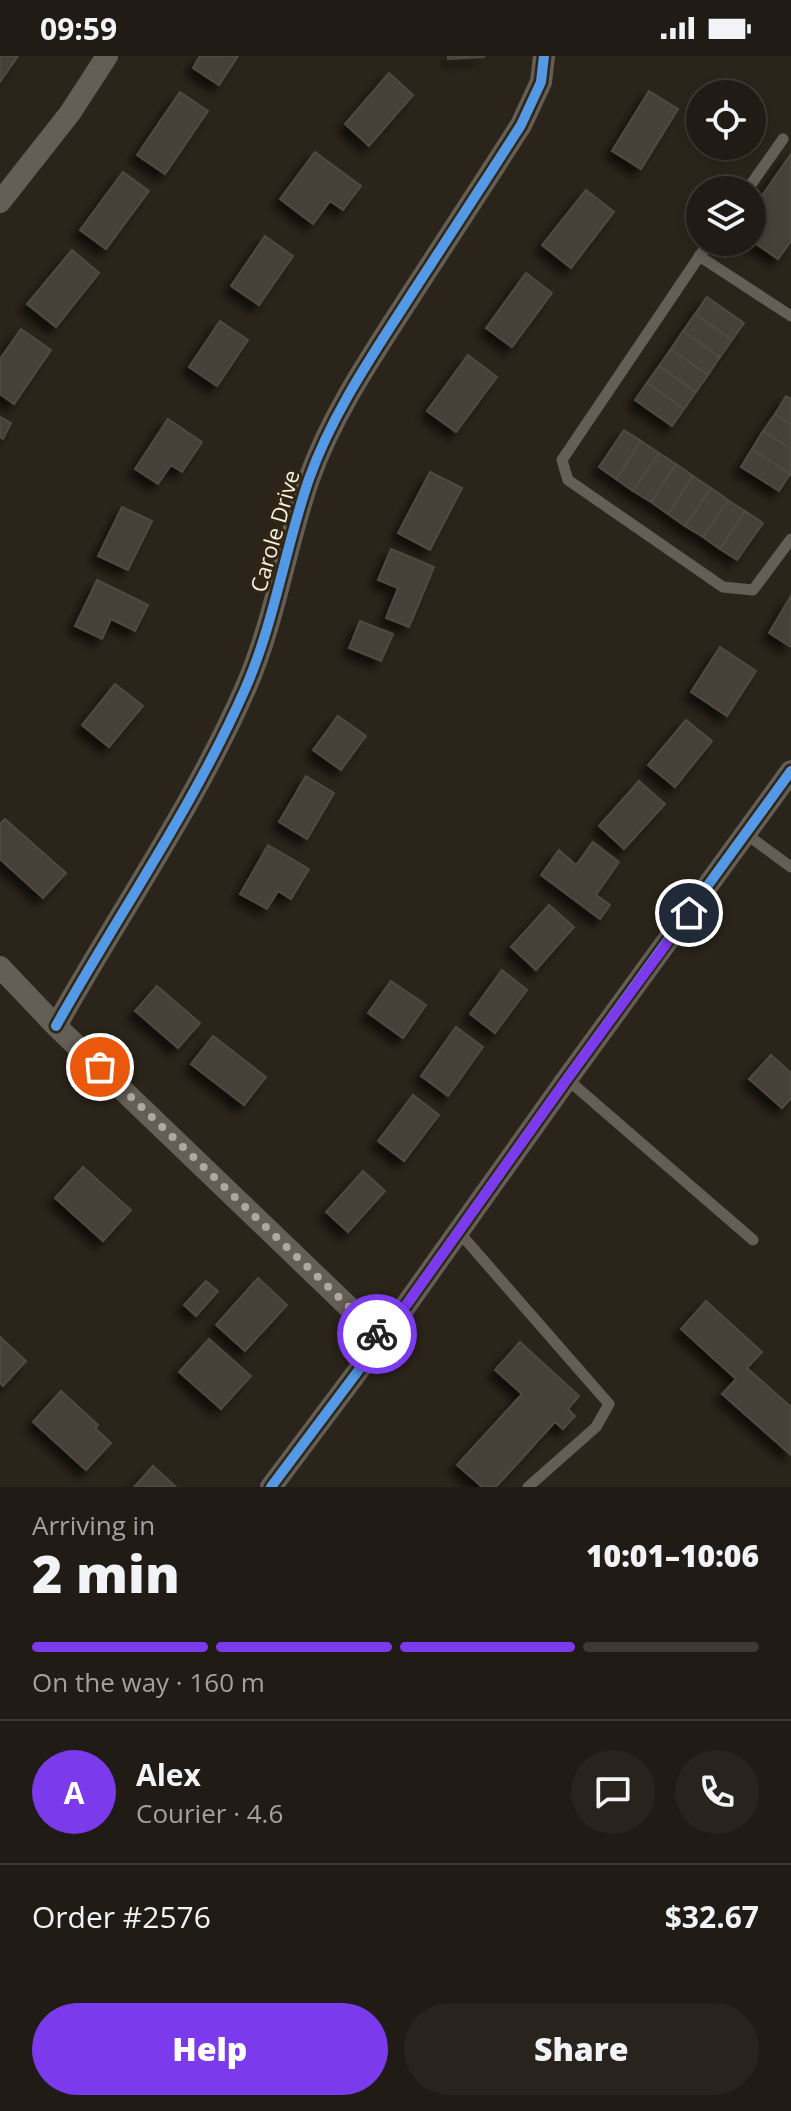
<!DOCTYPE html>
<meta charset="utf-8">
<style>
body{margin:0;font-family:"Open Sans",sans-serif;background:#28241d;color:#f1f3f6;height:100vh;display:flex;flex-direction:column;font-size:30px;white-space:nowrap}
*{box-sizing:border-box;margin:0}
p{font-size:26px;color:#a2a1a0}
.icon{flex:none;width:44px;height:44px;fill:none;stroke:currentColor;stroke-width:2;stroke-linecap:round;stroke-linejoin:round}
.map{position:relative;height:1431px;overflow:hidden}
.panel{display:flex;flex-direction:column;background:#201b14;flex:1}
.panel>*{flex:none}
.controls{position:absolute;left:686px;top:24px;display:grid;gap:16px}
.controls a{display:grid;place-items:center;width:80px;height:80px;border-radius:50%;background:#201b14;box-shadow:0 4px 12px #0003,0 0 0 2px #3d3934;font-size:40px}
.pin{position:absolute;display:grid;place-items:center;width:68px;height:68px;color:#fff;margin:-34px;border:4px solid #fff;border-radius:50%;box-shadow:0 2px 8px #0007}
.courier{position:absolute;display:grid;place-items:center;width:80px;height:80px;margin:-40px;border:6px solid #7c3aed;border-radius:50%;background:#fff;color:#222;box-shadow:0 2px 10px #0007}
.head em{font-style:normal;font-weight:800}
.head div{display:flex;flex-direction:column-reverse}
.head{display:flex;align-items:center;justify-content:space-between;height:136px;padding:0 32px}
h1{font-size:52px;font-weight:800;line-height:60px}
.bar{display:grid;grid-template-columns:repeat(4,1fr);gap:12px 8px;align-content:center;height:96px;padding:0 32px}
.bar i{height:10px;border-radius:6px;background:#3d3934}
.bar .selected{background:#7c3aed}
.bar p{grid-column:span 4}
.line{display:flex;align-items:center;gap:20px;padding:0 32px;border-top:2px solid #3d3934}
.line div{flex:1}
.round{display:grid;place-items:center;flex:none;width:84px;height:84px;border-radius:42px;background:#28241d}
.cta{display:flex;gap:16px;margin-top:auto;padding:16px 32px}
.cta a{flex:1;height:92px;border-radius:48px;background:#7c3aed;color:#fff;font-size:32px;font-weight:800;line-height:92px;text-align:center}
.cta a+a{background:#28241d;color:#f1f3f6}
.status{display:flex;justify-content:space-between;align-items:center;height:56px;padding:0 40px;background:#201b14;direction:ltr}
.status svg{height:22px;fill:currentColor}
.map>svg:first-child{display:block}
.building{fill:#474139;stroke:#4f4941;stroke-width:2;filter:url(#shadow)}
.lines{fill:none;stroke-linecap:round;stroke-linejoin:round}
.lane{stroke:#635e56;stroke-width:11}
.street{stroke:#635e56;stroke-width:22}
.cycleway-casing{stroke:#312514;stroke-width:15}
.cycleway{stroke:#5399e6;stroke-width:10}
.done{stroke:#b0a89d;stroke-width:8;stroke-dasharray:0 14.4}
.route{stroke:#7c3aed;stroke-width:10}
.labels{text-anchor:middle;stroke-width:6;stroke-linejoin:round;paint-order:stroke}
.street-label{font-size:22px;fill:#f7efe4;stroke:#312514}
</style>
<div class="status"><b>09:59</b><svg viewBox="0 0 49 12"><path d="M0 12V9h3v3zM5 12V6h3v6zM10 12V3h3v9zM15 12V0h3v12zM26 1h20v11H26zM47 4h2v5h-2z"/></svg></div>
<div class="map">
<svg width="791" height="1431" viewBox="0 0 791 1431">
<defs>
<filter id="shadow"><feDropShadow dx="-7" dy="7" stdDeviation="4" flood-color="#0009"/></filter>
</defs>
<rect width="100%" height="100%" fill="#2b241a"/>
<path class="building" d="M0,0H18L0,26Z
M200,0H238L219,29L193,12Z
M448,0H484V1L448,3Z
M389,17L413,39L369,90L345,68Z
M649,35L678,53L641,113L612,95Z
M180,36L208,55L165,118L137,99Z
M315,96L361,130L343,154L330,145L313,168L280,143Z
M791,98V185L778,203L752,185V154Z
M123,116L149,135L106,193L80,174Z
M586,134L614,156L571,212L542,189Z
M265,180L293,200L259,249L231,230Z
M72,194L99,217L56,271L27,248Z
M526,217L552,237L512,291L486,272Z
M707,241L744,267L732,284L695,258Z
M695,258L732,284L720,301L683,275Z
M220,265L248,284L217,330L189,311Z
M21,273L51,294L14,348L0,338V303Z
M683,275L720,301L708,319L671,293Z
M671,293L708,319L696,336L659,310Z
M468,299L497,321L456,376L427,355Z
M659,310L696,336L684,353L647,327Z
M647,327L684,353L672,370L635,344Z
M786,340L791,343V368L775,358Z
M775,358L791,368V393L763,375Z
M0,361L11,367L3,383L0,381Z
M168,363L202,386L182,416L171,409L158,428L135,413Z
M624,374L641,385L616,423L599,411Z
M763,375L791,393L790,418L752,393Z
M641,385L659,397L633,435L616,423Z
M752,393L790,418L779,435L741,411Z
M659,397L676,408L651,446L633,435Z
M676,408L693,420L668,458L651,446Z
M430,416L462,432L430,494L398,477Z
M693,420L711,432L685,470L668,458Z
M711,432L728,444L703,481L685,470Z
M728,444L745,455L720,493L703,481Z
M122,451L152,465L128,514L98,500Z
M745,455L763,467L737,504L720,493Z
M391,493L434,511L409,571L386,562L398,532L378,524Z
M97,524L148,549L135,575L111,563L102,583L75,570Z
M791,540V591L769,577Z
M360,565L393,578L381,605L349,592Z
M720,591L756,615L727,660L691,636Z
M115,628L143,650L109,691L82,669Z
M338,660L366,680L341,714L313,694Z
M686,664L712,685L675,731L648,709Z
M306,720L334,737L307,783L279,766Z
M639,725L665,748L624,793L599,770Z
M5,763L66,817L43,842L0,803V768Z
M593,786L619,806L596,839L610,849L600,863L541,819L559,794L576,809Z
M268,789L309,813L291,843L278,835L267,853L240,838Z
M549,849L574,871L536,914L511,891Z
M502,914L527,934L495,977L470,958Z
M391,925L426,949L403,982L368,957Z
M157,930L200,967L178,992L135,955Z
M456,971L483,991L448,1040L421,1020Z
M213,980L266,1021L244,1049L191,1008Z
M771,999L791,1017V1042L782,1052L749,1023Z
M413,1039L439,1059L404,1105L378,1085Z
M83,1111L131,1154L103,1185L55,1142Z
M363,1115L385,1135L348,1176L326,1156Z
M258,1222L287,1249L245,1295L216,1269Z
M206,1225L218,1235L196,1260L184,1249Z
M706,1245L762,1296L747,1312L791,1351V1399L722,1338L736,1323L681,1273Z
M0,1281L26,1305L3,1330L0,1327Z
M209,1283L251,1320L221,1353L179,1316Z
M520,1286L579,1340L568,1353L575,1360L563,1373L555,1366L496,1431H482L457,1409L522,1338L495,1314Z
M61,1335L98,1369L95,1372L111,1387L86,1414L33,1366Z
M153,1410L176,1431H134Z"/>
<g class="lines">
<path class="lane" d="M747,134L783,83
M709,186L562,404L568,424L723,531L753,534L791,483
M699,200L791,260
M746,778L791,811
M567,1023L753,1184
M458,1175L609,1348L596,1371L528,1431"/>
<path class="street" d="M0,146L70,57L107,0
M0,911L56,970L382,1283
M56,970C119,857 194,750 246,631C275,564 285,492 309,423C332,358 372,300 409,242C446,185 484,127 521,69L541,26L544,0
M271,1431L382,1283L567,1023L791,715"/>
<defs>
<path id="cycleway" d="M56,970C119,857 194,750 246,631C275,564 285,492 309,423C332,358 372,300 409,242C446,185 484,127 521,69L541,26L544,0
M271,1431L382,1283L567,1023L791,715"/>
</defs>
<use href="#cycleway" class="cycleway-casing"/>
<use href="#cycleway" class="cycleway"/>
</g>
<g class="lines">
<path class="done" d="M100,1011L377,1278"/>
<path class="route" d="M377,1278L382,1283L567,1023L689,857"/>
</g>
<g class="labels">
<g class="street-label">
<text transform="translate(275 475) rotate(-74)" y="8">Carole Drive</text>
</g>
</g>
</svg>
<div class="controls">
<a><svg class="icon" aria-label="locate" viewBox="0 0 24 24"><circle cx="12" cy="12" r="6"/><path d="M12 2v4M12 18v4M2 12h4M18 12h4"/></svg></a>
<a><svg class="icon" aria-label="layers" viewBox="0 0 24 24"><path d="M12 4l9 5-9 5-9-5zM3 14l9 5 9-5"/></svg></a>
</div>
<div class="pin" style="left:100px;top:1011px;background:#ea580c"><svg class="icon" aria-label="bag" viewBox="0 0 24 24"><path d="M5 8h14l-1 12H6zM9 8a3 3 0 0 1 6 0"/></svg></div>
<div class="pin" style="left:689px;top:857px;background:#1f2937"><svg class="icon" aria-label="home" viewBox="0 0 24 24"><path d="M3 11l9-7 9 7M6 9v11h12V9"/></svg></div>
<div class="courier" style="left:377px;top:1278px"><svg class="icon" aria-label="bike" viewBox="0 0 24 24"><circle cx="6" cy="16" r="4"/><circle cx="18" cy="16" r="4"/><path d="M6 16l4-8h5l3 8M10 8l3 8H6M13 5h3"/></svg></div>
</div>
<section class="panel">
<div class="head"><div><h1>2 min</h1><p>Arriving in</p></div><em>10:01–10:06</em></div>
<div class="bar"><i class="selected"></i><i class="selected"></i><i class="selected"></i><i></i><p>On the way · 160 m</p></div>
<div class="line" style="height:144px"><b class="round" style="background:#7c3aed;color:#fff">A</b><div><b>Alex</b><p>Courier · 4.6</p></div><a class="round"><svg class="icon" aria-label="chat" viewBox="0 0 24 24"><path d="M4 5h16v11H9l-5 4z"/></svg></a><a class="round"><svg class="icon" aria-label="phone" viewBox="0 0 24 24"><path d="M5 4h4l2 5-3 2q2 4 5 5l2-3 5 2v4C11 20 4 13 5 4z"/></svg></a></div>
<div class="line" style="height:104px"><div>Order #2576</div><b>$32.67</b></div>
<div class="cta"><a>Help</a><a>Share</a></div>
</section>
